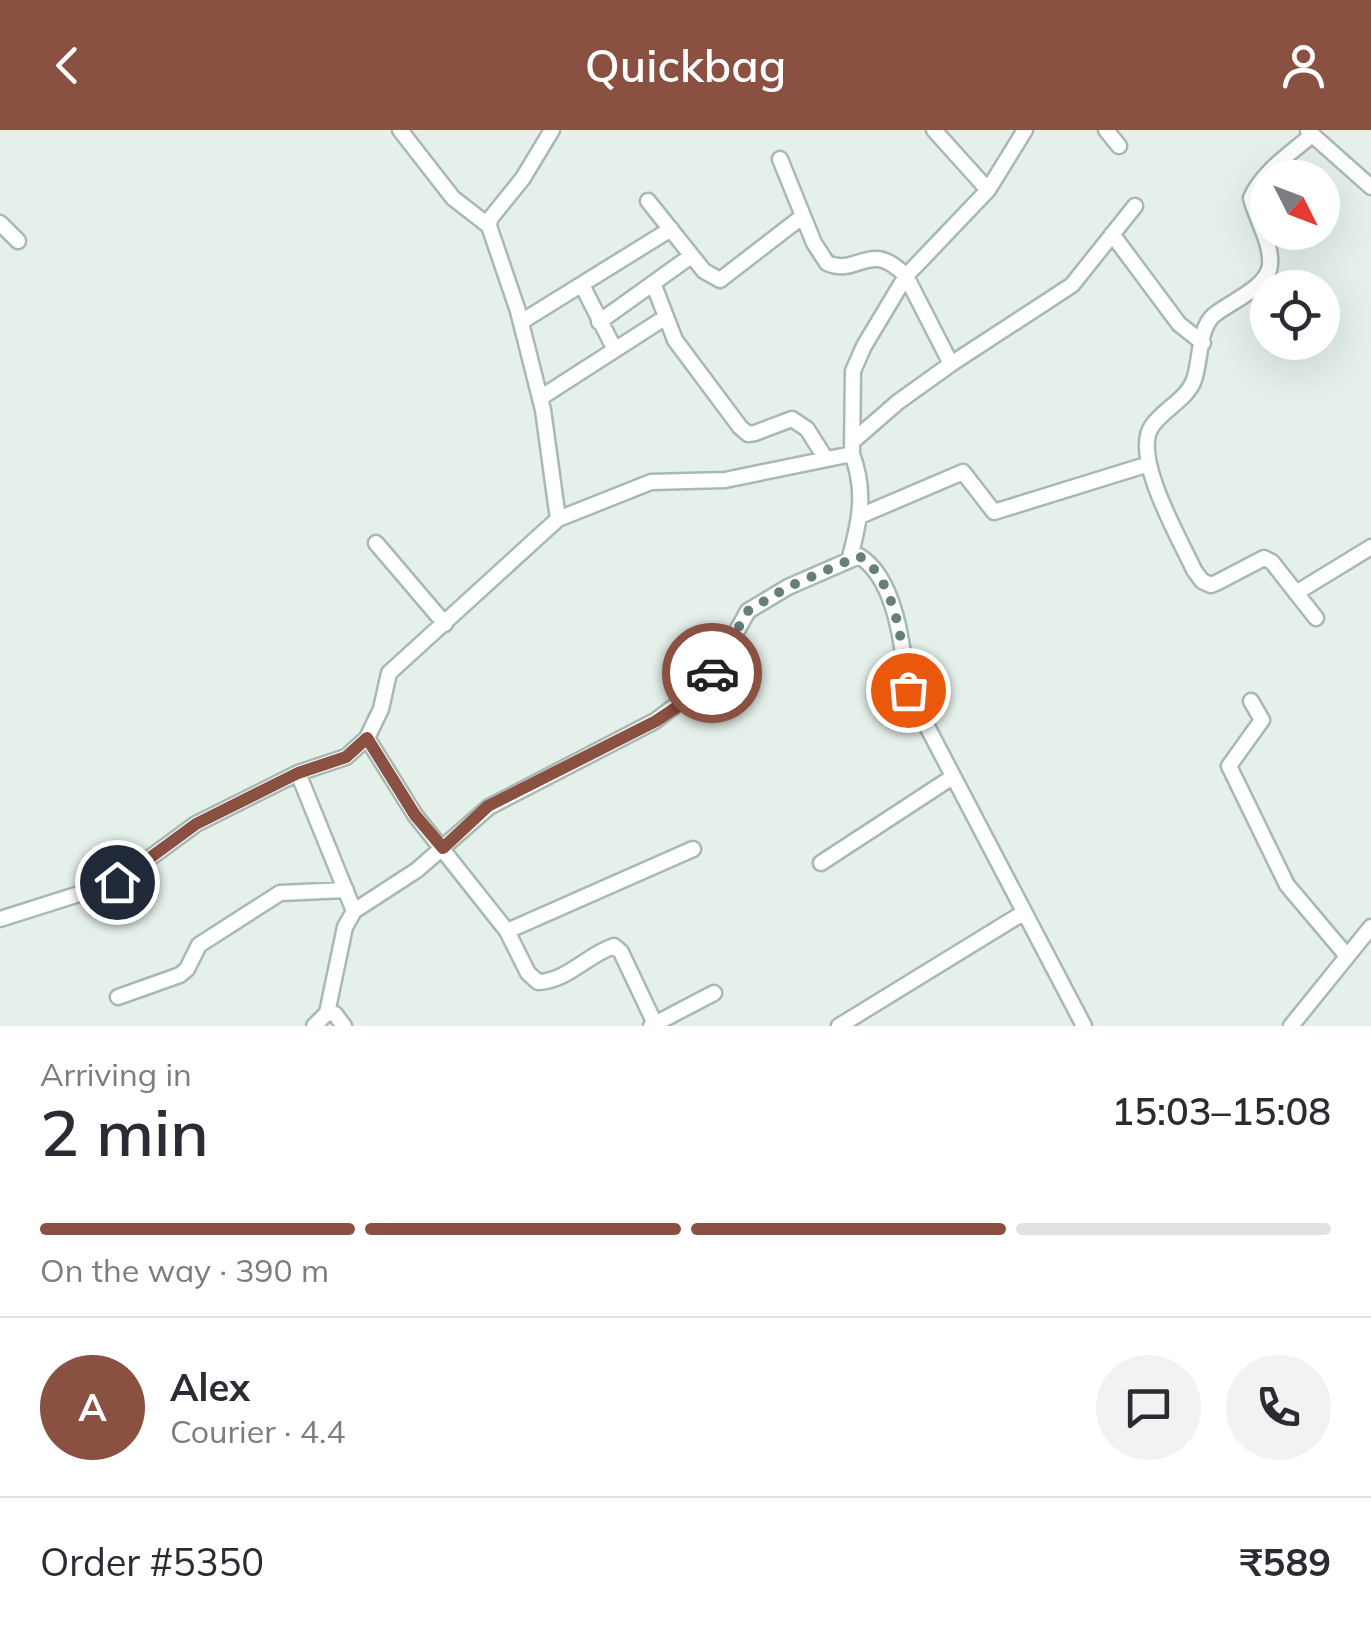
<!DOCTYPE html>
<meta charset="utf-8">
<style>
body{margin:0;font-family:Mulish,sans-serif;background:#f2f2f3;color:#2b2b33;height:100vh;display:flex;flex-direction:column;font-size:38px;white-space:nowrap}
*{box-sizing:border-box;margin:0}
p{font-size:32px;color:#7c7c81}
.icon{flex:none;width:55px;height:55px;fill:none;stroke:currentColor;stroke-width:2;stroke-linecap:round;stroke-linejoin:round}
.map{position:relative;height:896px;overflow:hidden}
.side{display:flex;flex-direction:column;background:#fff;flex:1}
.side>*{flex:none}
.needle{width:65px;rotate:132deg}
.buttons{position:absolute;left:1250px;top:30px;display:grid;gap:20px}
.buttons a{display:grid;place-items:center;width:90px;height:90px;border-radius:50%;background:#fff;box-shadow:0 10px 40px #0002;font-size:50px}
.pin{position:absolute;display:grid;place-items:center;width:85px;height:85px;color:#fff;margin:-42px;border:5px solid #fff;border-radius:50%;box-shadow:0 2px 10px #0007}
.courier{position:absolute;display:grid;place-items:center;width:100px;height:100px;margin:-50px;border:8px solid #8a5041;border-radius:50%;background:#fff;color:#222;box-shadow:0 2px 12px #0007}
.head em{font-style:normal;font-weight:600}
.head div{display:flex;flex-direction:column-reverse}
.head{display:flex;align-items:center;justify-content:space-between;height:170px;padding:0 40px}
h1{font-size:65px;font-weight:600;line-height:75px}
.bar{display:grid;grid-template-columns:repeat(4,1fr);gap:15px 10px;align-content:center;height:120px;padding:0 40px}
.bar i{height:12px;border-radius:8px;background:#e1e1e2}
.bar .selected{background:#8a5041}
.bar p{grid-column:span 4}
.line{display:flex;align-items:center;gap:25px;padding:0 40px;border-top:2px solid #e1e1e2}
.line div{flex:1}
.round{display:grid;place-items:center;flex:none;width:105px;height:105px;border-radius:52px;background:#f2f2f3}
header{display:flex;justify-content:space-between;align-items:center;height:130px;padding:0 40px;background:#8a5041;color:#fff;font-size:45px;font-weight:600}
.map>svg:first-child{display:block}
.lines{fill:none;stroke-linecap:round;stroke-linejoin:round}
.minor-casing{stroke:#a6b9b3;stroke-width:19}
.minor{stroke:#fff;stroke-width:14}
.done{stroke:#668079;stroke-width:10;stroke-dasharray:0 18}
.route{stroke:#8a5041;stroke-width:12}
</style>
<header><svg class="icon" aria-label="back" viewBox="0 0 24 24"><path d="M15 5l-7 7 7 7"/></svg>Quickbag<svg class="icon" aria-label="person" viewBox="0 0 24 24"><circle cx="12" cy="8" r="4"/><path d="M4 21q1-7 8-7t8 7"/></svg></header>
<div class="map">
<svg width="1371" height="896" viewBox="0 0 1371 896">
<rect width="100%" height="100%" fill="#e5f0eb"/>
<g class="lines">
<defs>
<path id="minor" d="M400,0L453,68L489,96
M552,0L523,48L490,89L489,96L518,181L543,280L558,389
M934,0L988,60
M1106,0L1119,16
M1308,1L1371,57
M1312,5C1291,23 1262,42 1251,68C1256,89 1272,113 1270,135C1268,157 1230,172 1214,185C1198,199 1201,230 1194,250C1187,269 1164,279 1152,296C1131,326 1180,409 1194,440L1202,451L1211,455L1218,452L1264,428L1272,432L1316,488
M780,29L814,113L827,133C859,147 869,108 906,146L951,234
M648,71L704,141L720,150L803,86
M0,93L18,111
M1112,104L1179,194L1203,213
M653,153L675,210L740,297L748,304L755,303L792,289L807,299L826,329
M582,155L614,218
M521,192L671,99
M599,192L691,126
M540,268L666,187
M852,312L898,272L951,234L1072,155L1135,76
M860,386L963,342L994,382L1149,334
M376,413L445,494
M850,427C860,390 866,361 852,324
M1296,463L1371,417
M1251,571L1262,590L1229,636L1287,755L1347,826
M367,608L415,685L507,801L528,843L538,852C567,851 587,825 614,816L621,822L656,896
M298,643L354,781
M821,733L951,648
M0,789L117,752L196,694L298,643L346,627L367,608L381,579L389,543L558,389L651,352L725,350L852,324L853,241L864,216L906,146L988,60L1025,0
M507,801L693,719
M118,867L180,845L187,839L199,815L280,763L346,760
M327,883L345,797L354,781L417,740L489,677L655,591L696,560L716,538L748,481L788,457L859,426C897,449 903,521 908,560L1084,896
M314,896L327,883L335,884L344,896
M651,896L714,863
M839,896L1023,783
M1291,896L1371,797"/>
</defs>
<use href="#minor" class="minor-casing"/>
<use href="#minor" class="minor"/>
</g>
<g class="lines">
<path class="done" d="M712,543L748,481L788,457L859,426C897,449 903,521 908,560"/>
<path class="route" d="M117,752L196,694L298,643L346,627L367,608L415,685L443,718L488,676L656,591L680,575L712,543"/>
</g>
</svg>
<div class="buttons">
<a><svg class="needle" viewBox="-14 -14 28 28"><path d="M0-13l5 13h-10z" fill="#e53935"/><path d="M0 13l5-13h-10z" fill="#7c7c81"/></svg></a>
<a><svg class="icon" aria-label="locate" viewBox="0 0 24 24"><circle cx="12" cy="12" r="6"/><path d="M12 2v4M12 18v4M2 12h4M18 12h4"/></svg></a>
</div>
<div class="pin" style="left:908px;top:560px;background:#ea580c"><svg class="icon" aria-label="bag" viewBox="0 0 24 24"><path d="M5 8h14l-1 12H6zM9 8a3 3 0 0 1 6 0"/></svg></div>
<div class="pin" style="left:117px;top:752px;background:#1f2937"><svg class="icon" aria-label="home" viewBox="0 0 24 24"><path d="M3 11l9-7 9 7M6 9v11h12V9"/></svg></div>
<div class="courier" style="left:712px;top:543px"><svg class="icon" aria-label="car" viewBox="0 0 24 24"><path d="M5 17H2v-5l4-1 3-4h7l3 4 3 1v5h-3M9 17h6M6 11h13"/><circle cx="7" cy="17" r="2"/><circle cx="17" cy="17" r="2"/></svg></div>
</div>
<section class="side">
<div class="head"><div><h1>2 min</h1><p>Arriving in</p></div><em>15:03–15:08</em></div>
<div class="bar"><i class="selected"></i><i class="selected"></i><i class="selected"></i><i></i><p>On the way · 390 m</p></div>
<div class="line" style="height:180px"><b class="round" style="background:#8a5041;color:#fff">A</b><div><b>Alex</b><p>Courier · 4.4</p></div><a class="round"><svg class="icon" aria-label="chat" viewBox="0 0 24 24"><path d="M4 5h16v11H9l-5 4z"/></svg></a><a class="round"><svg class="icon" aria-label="phone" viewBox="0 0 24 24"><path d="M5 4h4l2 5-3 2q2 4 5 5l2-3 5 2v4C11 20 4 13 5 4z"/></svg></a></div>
<div class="line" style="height:130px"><div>Order #5350</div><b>₹589</b></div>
</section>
